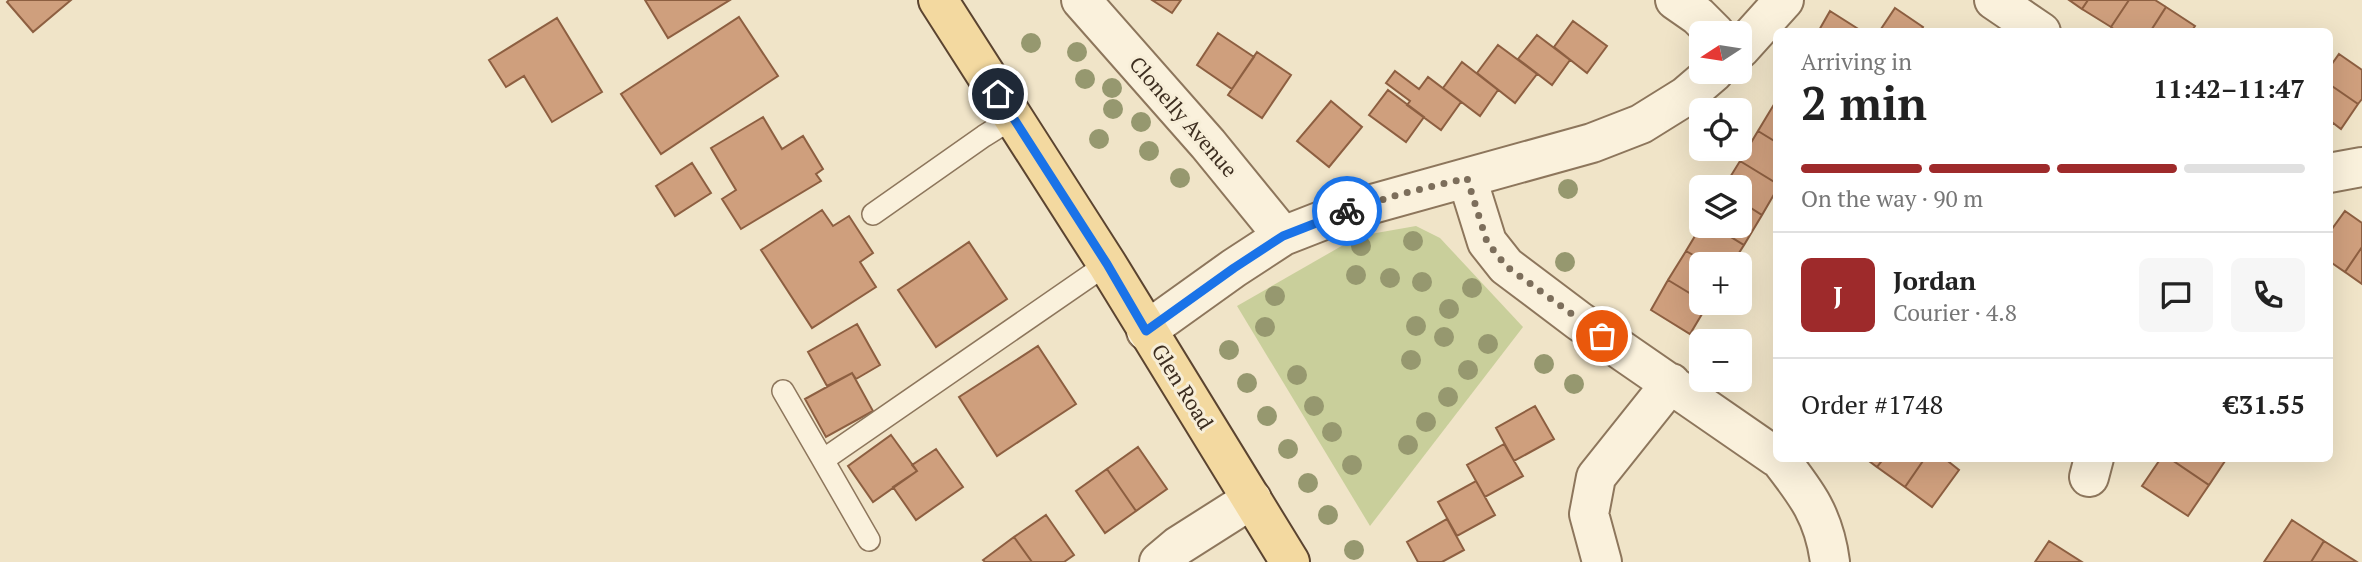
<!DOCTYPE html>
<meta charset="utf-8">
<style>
body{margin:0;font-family:"PT Serif",serif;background:#f6f6f6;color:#222;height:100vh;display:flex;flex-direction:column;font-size:26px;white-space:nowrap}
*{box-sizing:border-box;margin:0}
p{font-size:23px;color:#767676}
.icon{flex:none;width:38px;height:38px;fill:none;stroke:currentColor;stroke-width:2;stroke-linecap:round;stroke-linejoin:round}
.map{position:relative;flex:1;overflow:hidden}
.drawer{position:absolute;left:1773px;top:28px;width:560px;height:434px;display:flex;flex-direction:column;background:#fff;border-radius:10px;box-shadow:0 7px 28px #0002}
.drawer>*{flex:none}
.needle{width:46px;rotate:258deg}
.fabs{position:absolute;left:1689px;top:21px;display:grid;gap:14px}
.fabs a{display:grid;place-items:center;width:63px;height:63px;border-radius:10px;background:#fff;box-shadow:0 7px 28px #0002;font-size:35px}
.pin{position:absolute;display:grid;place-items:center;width:60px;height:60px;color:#fff;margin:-30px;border:4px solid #fff;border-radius:50%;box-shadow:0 2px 7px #0007}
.courier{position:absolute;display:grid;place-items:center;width:70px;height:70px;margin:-35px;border:5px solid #1a73e8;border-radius:50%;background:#fff;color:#222;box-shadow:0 2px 9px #0007}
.overview em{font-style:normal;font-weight:800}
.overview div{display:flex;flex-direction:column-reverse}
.overview{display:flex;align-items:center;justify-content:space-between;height:119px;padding:0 28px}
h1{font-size:46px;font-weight:800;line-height:52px}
.bar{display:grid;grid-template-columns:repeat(4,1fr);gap:10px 7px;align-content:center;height:84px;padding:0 28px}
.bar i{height:9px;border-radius:5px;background:#e0e0e0}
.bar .current{background:#9e2a2b}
.bar p{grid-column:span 4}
.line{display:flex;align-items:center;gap:18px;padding:0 28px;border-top:2px solid #e0e0e0}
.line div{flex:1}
.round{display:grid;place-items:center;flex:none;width:74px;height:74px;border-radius:10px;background:#f6f6f6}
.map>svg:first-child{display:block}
.green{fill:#c9cf9b}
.building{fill:#cf9f7d;stroke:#8d5f41;stroke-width:2}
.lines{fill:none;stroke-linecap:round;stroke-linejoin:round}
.lane-casing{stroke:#8d765c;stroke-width:24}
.street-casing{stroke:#8d765c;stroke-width:42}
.primary-casing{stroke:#5b4430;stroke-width:42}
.lane{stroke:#faf1dc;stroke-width:21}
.street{stroke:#faf1dc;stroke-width:38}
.primary{stroke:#f3d9a0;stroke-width:38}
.tree{fill:#96986f}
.done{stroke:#7c6e5b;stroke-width:7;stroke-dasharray:0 12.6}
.route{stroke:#1a73e8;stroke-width:9}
.labels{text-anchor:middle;stroke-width:6;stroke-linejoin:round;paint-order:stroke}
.street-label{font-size:21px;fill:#3d2e20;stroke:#f7eed8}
</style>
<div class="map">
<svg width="2362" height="562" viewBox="0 0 2362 562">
<rect width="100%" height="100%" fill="#f0e4c8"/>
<path class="green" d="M1416,226L1440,238L1523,327L1370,526L1237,306L1359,236Z"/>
<path class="building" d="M9,0H71L33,32L7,2Z
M645,0H730L668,38Z
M1152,0H1181L1172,13Z
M2069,0H2088L2082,9Z
M2088,0H2129L2111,27L2082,9Z
M2129,0H2155L2166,7L2150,32H2117L2111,27Z
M2166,7L2195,26L2191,32H2150Z
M1895,8L1923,27L1920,32H1879Z
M1830,11L1863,32H1818Z
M739,17L778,76L661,154L621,94Z
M557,18L602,92L552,122L524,76L506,87L489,60Z
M1573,21L1607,46L1587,73L1554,47Z
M1218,33L1254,57L1232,89L1197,65Z
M1537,35L1570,60L1552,85L1518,59Z
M1498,45L1537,74L1515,103L1477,73Z
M1257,52L1291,75L1262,118L1228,95Z
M2339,54L2362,70V99L2358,104L2329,84V68Z
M1462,62L1498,90L1480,116L1443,88Z
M1395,71L1419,89L1428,77L1461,102L1441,130L1407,105L1410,101L1386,83Z
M2329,84L2358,104L2341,129L2333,123L2329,129Z
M1388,90L1424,117L1406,142L1369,115Z
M1331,101L1362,127L1329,167L1297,141Z
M1776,101V142L1758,131Z
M763,117L782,149L803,136L823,169L816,174L821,181L741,229L722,199L736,190L711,148Z
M1758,131L1776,142V183L1740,161Z
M1740,161L1776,183V191L1762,215L1740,201V187H1724Z
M692,163L711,193L675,216L656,186Z
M1740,201L1762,215L1744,245L1713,226H1740Z
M822,210L833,226L849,216L873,253L860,262L876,287L812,328L761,250Z
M2345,211L2362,223V247L2345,272L2329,261V233Z
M1701,226H1713L1744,245L1732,264H1709L1686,251Z
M969,242L1007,299L936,347L898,290Z
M2362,247V284L2345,272Z
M1686,251L1709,264H1701V300L1668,280Z
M1668,280L1701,300V303L1708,304L1690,334L1651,310Z
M857,324L880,365L856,379L852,373L827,386L808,352Z
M1038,346L1076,404L997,456L959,397Z
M852,373L873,411L826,437L805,399Z
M1535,406L1554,439L1514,461L1496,428Z
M891,435L917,471L873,502L848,466Z
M1504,444L1523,476L1485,497L1467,465Z
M1138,447L1167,489L1136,511L1107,469Z
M936,449L963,487L916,520L893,487L917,471L912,465Z
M1865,458H1884L1877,467Z
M1884,458H1925L1905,487L1877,467Z
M1925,458H1944L1959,470L1932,507L1905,487Z
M2161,458H2169L2209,485L2188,516L2142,486Z
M2169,458H2227L2209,485Z
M1107,469L1136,511L1105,533L1076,491Z
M1476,481L1495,515L1457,536L1438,502Z
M1046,515L1074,555L1064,562H1032L1014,537Z
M1447,519L1464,550L1442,562H1418L1407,542Z
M2292,520L2324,541L2311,562H2264Z
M1014,537L1032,562H985L983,560Z
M2049,541L2082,562H2035Z
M2324,541L2357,562H2311Z"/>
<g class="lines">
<defs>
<path id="lane" d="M873,214L984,136L1013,118
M783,391L823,460L1107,264
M823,460L869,540"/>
<path id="street" d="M1081,0L1208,144L1283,236
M1675,0L1698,16L1715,33
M1994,0L2041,32
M1740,49L1784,0
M2329,173L2362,167
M1467,178L1487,242L1506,266L1579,321L1776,457
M1146,331L1234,268L1283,236L1347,211L1592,143L1641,124L1686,96L1714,72
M1779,458C1807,494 1824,516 1830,562
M2089,477L2094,458
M1159,562L1178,546L1252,499
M1602,562L1589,514L1596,477L1671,383"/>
<path id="primary" d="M938,0L1107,264L1290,562"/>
</defs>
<use href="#lane" class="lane-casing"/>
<use href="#street" class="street-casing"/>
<use href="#primary" class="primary-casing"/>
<use href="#lane" class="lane"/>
<use href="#street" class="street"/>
<use href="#primary" class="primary"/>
</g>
<g class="tree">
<circle cx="1031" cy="43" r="10"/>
<circle cx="1077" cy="52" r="10"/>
<circle cx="1085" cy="79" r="10"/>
<circle cx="1112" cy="88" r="10"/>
<circle cx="1113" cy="109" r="10"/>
<circle cx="1141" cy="122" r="10"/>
<circle cx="1099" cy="139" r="10"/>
<circle cx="1149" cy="151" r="10"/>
<circle cx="1180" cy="178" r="10"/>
<circle cx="1568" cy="189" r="10"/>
<circle cx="1413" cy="241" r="10"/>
<circle cx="1361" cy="246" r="10"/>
<circle cx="1565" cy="262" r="10"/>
<circle cx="1356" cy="275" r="10"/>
<circle cx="1390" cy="278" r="10"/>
<circle cx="1422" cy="282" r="10"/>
<circle cx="1472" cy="288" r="10"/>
<circle cx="1275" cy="296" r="10"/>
<circle cx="1449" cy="309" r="10"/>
<circle cx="1416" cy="326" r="10"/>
<circle cx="1265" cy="327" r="10"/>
<circle cx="1444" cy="337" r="10"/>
<circle cx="1488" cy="344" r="10"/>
<circle cx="1229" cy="350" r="10"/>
<circle cx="1411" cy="360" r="10"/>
<circle cx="1544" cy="364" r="10"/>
<circle cx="1468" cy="370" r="10"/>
<circle cx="1297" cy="375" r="10"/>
<circle cx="1247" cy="383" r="10"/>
<circle cx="1574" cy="384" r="10"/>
<circle cx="1448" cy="397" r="10"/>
<circle cx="1314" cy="406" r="10"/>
<circle cx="1267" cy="416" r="10"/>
<circle cx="1426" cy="422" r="10"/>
<circle cx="1332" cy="432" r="10"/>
<circle cx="1408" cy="445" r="10"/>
<circle cx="1288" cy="449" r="10"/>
<circle cx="1352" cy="465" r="10"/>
<circle cx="1308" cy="483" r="10"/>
<circle cx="1328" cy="515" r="10"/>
<circle cx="1354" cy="550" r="10"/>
</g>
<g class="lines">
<path class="done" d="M1347,211L1397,195L1467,178L1487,242L1506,266L1602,336"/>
<path class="route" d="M998,94L1107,264L1146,331L1234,268L1283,236L1347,211"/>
</g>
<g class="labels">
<g class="street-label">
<text transform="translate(1183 117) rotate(49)" y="7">Clonelly Avenue</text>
<text transform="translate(1182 387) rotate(58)" y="7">Glen Road</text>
</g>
</g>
</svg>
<div class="fabs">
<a><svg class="needle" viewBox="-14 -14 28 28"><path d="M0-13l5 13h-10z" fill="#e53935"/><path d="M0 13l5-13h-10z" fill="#767676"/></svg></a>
<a><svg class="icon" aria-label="locate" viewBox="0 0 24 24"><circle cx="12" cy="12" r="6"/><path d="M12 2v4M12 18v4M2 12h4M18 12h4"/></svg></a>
<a><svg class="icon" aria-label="layers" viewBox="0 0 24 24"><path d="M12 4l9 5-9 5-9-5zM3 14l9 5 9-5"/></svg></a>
<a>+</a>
<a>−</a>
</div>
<div class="pin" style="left:1602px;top:336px;background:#ea580c"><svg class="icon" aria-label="bag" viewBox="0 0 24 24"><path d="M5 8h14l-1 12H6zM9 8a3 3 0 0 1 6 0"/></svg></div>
<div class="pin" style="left:998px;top:94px;background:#1f2937"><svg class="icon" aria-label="home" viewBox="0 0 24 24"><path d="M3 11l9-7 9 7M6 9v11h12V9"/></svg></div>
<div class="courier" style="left:1347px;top:211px"><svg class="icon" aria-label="bike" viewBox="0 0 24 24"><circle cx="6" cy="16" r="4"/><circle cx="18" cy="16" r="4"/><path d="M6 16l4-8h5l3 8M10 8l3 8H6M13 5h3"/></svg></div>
<section class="drawer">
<div class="overview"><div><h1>2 min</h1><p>Arriving in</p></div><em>11:42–11:47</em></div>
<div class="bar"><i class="current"></i><i class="current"></i><i class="current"></i><i></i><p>On the way · 90 m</p></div>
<div class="line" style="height:126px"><b class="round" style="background:#9e2a2b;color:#fff">J</b><div><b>Jordan</b><p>Courier · 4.8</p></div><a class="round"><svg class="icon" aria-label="chat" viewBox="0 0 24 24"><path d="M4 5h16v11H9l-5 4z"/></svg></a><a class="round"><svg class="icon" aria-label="phone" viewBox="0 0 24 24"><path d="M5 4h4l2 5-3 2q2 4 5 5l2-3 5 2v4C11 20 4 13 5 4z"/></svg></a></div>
<div class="line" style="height:91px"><div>Order #1748</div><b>€31.55</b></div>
</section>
</div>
